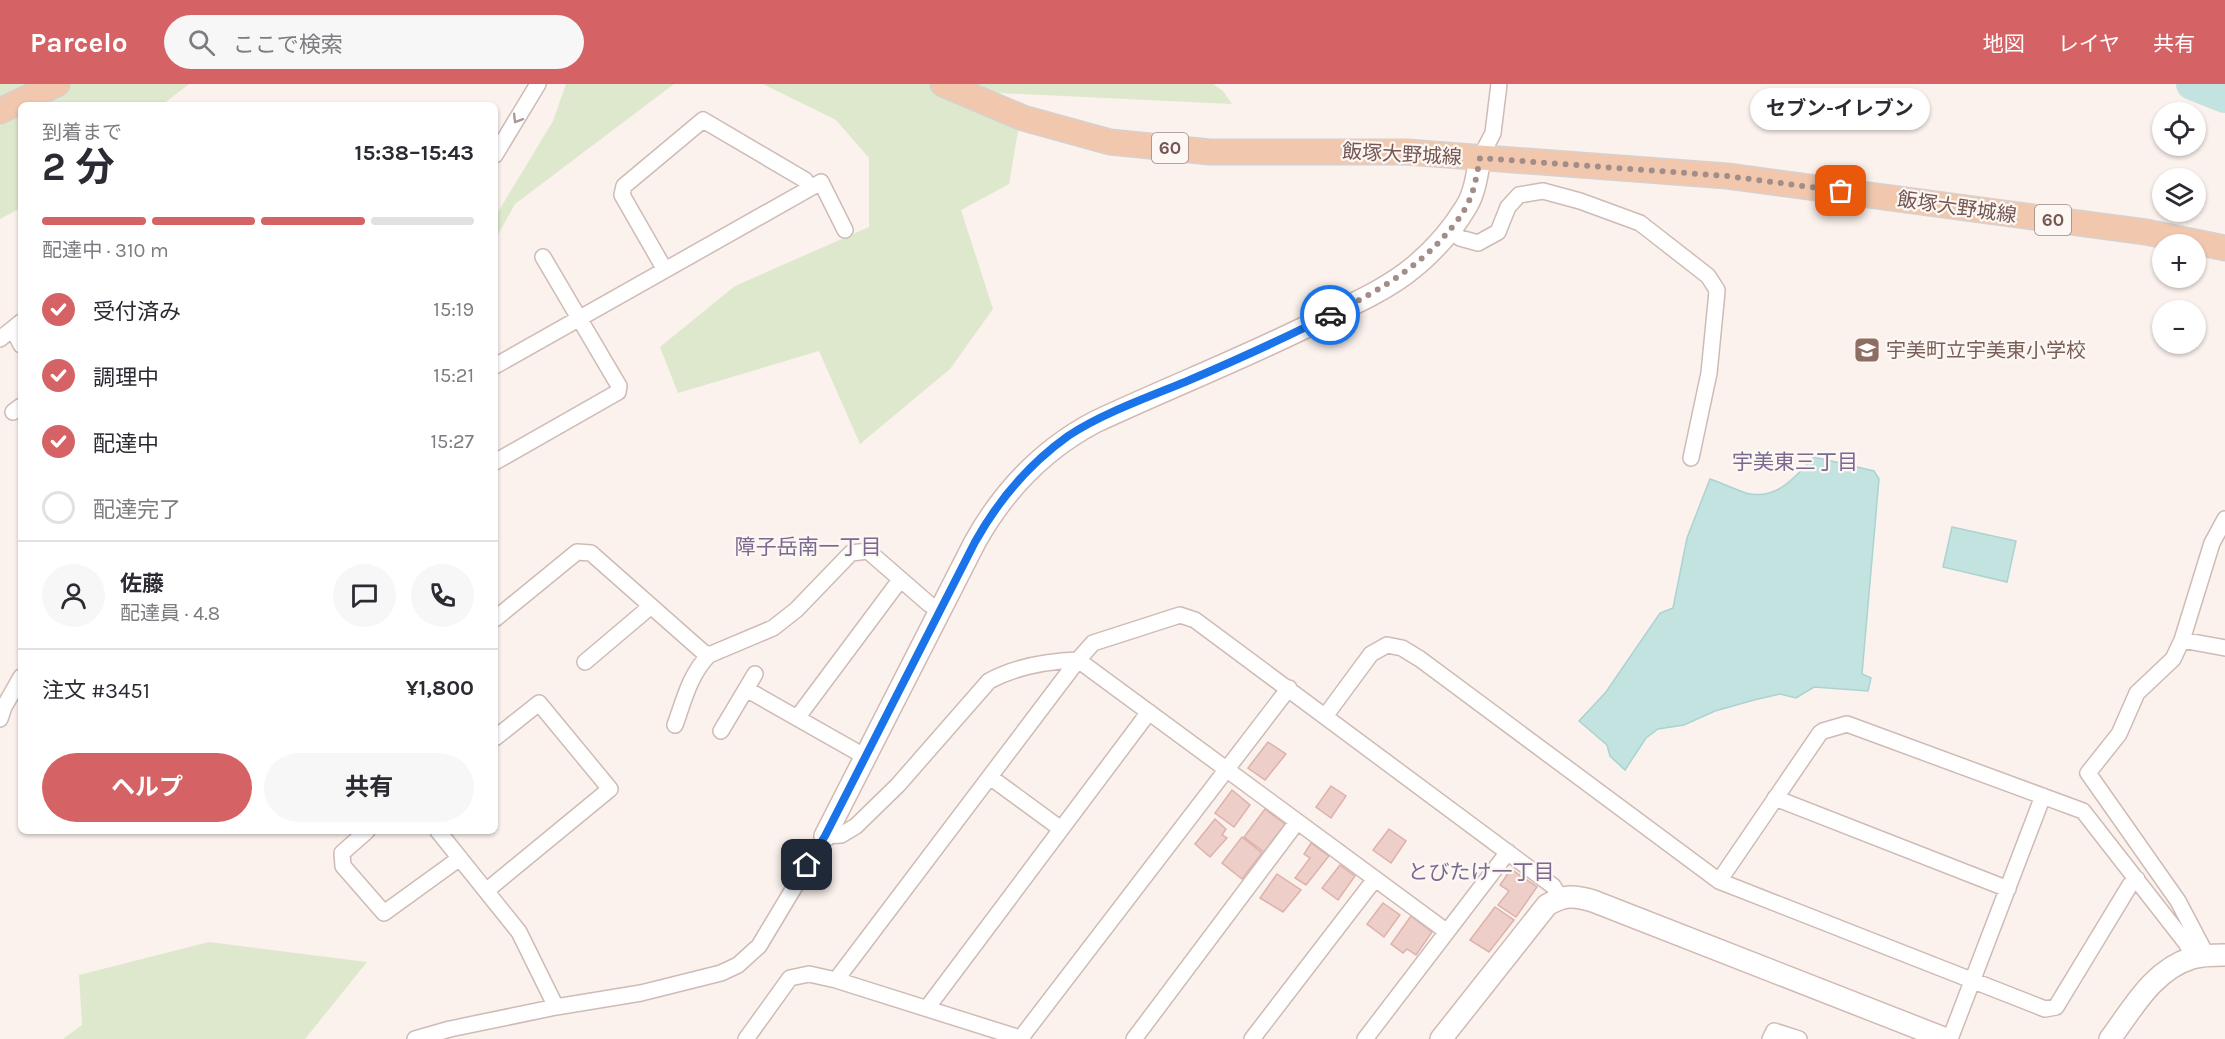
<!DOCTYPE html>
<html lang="ja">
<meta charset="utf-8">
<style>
body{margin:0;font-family:Karla,"Noto Sans JP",sans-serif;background:#f7f7f7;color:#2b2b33;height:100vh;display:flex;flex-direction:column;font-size:22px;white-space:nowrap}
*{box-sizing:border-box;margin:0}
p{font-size:20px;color:#7c7c81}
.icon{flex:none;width:33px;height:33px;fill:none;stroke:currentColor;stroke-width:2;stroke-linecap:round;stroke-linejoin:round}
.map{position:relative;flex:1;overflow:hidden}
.drawer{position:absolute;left:18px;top:18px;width:480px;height:732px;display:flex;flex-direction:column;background:#fff;border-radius:9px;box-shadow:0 2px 4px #0004}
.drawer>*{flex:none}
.buttons{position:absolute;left:2152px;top:18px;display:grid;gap:12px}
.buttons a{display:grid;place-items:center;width:54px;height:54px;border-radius:50%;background:#fff;box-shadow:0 2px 4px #0004;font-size:30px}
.pin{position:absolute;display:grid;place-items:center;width:51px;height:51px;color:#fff;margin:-26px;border-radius:12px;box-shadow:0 3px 9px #0006}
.courier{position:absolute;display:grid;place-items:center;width:60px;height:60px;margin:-30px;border:4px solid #1a73e8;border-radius:50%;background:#fff;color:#222;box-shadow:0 2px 8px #0007}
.bubble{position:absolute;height:42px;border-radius:21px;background:#fff;box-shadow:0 2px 4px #0004;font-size:20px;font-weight:700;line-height:42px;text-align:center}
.overview em{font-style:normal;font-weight:700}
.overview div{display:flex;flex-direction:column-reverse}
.overview{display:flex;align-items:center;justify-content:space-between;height:102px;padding:0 24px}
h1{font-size:39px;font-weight:700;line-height:45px}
.bar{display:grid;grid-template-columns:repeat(4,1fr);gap:9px 6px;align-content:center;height:72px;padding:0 24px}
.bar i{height:8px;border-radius:4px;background:#e1e1e2}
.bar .on{background:#d56264}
.bar p{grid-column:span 4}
.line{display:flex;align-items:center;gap:15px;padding:0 24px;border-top:2px solid #e1e1e2}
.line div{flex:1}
.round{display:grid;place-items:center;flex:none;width:63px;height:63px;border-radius:32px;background:#f7f7f7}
ol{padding:0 24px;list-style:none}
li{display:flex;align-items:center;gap:18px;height:66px}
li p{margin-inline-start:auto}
li .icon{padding:6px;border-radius:50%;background:#d56264;color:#fff;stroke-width:4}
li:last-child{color:#7c7c81}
li i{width:33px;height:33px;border:3px solid #e1e1e2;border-radius:50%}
.cta{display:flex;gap:12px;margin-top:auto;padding:12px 24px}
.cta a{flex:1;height:69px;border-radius:36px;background:#d56264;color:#fff;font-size:24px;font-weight:700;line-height:69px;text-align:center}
.cta a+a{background:#f7f7f7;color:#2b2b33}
header{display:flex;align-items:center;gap:36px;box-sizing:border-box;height:84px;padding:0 30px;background:#d56264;color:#fff}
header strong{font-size:28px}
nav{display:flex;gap:33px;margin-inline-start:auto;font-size:21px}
.search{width:420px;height:54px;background:#f7f7f7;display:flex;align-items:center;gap:15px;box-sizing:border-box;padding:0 21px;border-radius:33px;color:#7c7c81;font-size:22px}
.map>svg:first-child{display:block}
.green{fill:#dee8cc}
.water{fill:#c3e3e0;stroke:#abd3d0;stroke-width:1.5}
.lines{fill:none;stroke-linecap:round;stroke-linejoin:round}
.river{stroke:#c3e3e0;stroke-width:32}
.building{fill:#edcec8;stroke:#deb1aa;stroke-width:1.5}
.street-casing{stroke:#cebbb6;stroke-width:18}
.secondary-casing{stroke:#d1bab4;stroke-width:24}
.primary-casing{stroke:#d8d0cf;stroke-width:27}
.street{stroke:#fff;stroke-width:15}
.secondary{stroke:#fff;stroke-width:21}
.primary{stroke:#f1c8ae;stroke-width:24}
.oneway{stroke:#ac9a97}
.done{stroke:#a38d88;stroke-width:6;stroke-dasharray:0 10.8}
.route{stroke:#1a73e8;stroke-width:8}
.labels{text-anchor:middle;stroke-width:4.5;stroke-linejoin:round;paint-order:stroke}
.shield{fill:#fdf7f4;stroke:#9d8683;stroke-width:1.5}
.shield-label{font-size:18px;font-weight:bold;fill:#745652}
.street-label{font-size:20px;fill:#745652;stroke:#fdf7f4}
.education-label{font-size:20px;fill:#785e54;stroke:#fdf7f4;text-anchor:start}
.neighbourhood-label{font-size:21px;fill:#7a6a8f;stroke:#fdf7f4}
</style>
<header>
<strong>Parcelo</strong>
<div class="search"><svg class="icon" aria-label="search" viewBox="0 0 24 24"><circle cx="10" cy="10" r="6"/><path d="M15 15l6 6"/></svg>ここで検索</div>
<nav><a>地図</a><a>レイヤ</a><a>共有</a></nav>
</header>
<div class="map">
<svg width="2225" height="955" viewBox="0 0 2225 955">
<rect width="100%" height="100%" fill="#fbf2ed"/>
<path class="green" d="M0,0H189L162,21H21V124L0,135Z
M566,0H674L515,120L495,156V133L553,37Z
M763,0H1213L1223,7L1232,20L999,9L1018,47L1009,100L961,126L993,225L950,285L860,360L819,267L678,309L660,263L735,202L869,143V74L836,36Z
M209,858L367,878L305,955H63L82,941L79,891Z"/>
<path class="water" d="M1814,373L1874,387L1879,395L1862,590L1871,594L1868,607L1814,603L1796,614L1780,610L1754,616L1715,627L1684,641L1658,645L1646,654L1625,686L1610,672L1607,661L1579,637L1606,608L1660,529L1673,524L1687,454L1710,395C1722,399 1734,405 1746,409C1777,417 1795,393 1814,373Z
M1952,443L2016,457L2007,498L1943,483Z"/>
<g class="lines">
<path class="river" d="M2192,0L2225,13"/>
</g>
<path class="building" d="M1268,658L1286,670L1265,696L1248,684Z
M1331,702L1346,712L1331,734L1316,723Z
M1232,706L1250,721L1234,743L1215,729Z
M1265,725L1285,740L1264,768L1244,753Z
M1215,735L1226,745L1222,751L1227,754L1210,773L1195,760Z
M1389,745L1406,757L1391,779L1373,766Z
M1242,753L1262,769L1242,795L1222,779Z
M1311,759L1329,772L1306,801L1295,794L1310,774L1304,770Z
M1340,781L1355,792L1338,816L1322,804Z
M1511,785L1537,803L1516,833L1498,821L1509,807L1500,801Z
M1277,790L1301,806L1283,828L1260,814Z
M1383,819L1400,831L1384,853L1367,840Z
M1495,823L1514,836L1489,868L1470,856Z
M1411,832L1432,848L1416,871L1407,865L1403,869L1391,860Z"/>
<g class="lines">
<defs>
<path id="street" d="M495,71L538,0
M1480,74L1493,49L1499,0
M1450,146L1460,154L1478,159L1498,148L1508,123L1519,111L1543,107L1580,117L1640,139L1708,192L1717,206L1716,218L1709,289L1691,374
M665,186L622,111L624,102L703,36L805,96L810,104
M13,245L21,261
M0,255L21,238
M495,282L821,98L845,146
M13,328L21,322
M495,378L618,308L619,302L543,173
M495,535L577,468L591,469L703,568L709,571L773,544L796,526L851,469L868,467L929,520L941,526
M2182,556L2225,564
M585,578L650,523
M746,605L864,672
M1326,631L1371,570L1387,561L1402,564L1420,575L1719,797L2045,925L2056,923L2130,801L2137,795
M797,634L900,496
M0,635L4,623L21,593
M675,641C684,616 690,590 709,571
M721,647L755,590
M990,693L1061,745
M1775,714L2008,805
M367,747L342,769L343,782L384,829L460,774
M438,747L519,848L556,923
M1719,797L1820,649L1823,647L1847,640L2083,727L2186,859L2194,873
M486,807L610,705L539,619L495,654
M2207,872L2178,817L2088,689L2119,650L2137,609L2173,575L2182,556L2212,459L2225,435
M836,896L1078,576L1093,559L1180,531L1195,536L1553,802L1560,813
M927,924L1149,628
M415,955L450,945L556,923L641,909L721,889L738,881L759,862L825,752L841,751L856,742L898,701L989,597C1017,582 1047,577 1078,576L1446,847
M746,955L790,894L809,890L836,896L1023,955
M1020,955L1289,604
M1134,955L1297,738
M1252,955L1375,795
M1365,955L1508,768
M1770,955L1774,947L1799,955
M1950,955L2043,712"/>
<path id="secondary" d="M825,752L975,458C1004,406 1042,366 1095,338C1170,303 1247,273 1320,236C1349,222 1379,209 1405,190C1429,172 1451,148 1466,123C1475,109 1477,90 1480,74
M1441,955L1547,821C1564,811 1574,811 1593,817L1946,955
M2110,955C2133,924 2153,886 2192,874C2202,871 2215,871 2225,871"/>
<path id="primary" d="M943,0L1023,34L1110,58L1210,68H1407L1727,92L2146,148L2225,164
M0,27L57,0"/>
</defs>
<use href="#street" class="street-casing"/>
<use href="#secondary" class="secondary-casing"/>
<use href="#primary" class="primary-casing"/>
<use href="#street" class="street"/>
<use href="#secondary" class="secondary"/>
<use href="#primary" class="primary"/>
</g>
<defs><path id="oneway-chevron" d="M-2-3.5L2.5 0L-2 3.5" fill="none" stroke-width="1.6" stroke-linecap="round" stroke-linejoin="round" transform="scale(1.5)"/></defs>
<use class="oneway" href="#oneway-chevron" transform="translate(517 35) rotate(121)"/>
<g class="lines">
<path class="done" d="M1330,231C1372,210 1409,190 1441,156C1451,145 1462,132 1468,119C1475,105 1477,89 1480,74L1727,92L1841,107"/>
<path class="route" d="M807,781L825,752L975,458C999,415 1029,380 1068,352C1101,330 1148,313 1185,298C1234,277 1283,255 1330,231"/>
</g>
<defs>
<symbol id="school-square" viewBox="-11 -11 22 22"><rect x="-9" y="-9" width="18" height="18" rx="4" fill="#8d6e63" stroke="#fdf7f4"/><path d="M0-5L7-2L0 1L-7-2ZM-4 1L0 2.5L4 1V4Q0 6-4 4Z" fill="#fff"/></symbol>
</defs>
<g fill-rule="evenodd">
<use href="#school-square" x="1852" y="251" width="30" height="30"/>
</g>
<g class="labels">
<g class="shield">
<rect x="1152" y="49" width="36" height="30" rx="4.5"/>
<rect x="2035" y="121" width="36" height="30" rx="4.5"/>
</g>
<g class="shield-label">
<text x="1170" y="70">60</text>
<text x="2053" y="142">60</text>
</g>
<g class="street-label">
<text transform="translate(1402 70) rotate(3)" y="7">飯塚大野城線</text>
<text transform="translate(1957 123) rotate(8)" y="7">飯塚大野城線</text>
</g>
<g class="education-label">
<text x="1886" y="273">宇美町立宇美東小学校</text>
</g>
<g class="neighbourhood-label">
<text x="1795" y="385">宇美東三丁目</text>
<text x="808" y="470">障子岳南一丁目</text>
<text x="1481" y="795">とびたけ一丁目</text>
</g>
</g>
</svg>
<div class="buttons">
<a><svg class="icon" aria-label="locate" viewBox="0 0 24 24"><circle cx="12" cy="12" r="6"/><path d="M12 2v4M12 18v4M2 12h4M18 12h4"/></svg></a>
<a><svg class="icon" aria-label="layers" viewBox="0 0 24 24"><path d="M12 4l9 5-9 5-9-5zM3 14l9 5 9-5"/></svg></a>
<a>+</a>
<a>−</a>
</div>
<div class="pin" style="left:1841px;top:107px;background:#ea580c"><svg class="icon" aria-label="bag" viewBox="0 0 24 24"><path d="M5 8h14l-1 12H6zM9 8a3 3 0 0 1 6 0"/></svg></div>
<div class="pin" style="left:807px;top:781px;background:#1f2937"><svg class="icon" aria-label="home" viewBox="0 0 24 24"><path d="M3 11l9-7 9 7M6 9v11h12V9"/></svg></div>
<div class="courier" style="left:1330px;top:231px"><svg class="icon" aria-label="car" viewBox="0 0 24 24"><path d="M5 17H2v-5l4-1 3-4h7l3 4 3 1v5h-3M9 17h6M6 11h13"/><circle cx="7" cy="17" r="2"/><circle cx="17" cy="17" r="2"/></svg></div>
<div class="bubble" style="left:1750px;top:4px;width:180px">セブン-イレブン</div>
<section class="drawer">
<div class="overview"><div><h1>2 分</h1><p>到着まで</p></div><em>15:38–15:43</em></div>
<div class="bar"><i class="on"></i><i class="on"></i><i class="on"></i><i></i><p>配達中 · 310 m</p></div>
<ol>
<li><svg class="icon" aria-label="check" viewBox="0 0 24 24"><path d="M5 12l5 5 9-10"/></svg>受付済み<p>15:19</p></li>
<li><svg class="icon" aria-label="check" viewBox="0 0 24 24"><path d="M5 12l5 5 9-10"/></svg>調理中<p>15:21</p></li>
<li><svg class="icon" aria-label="check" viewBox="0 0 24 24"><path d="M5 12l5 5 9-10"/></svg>配達中<p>15:27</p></li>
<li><i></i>配達完了</li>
</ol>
<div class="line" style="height:108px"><a class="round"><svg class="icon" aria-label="person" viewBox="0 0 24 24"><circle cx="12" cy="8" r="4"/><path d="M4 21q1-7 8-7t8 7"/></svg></a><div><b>佐藤</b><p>配達員 · 4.8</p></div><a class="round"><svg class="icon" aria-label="chat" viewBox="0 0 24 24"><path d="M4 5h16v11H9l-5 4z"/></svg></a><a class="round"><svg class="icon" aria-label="phone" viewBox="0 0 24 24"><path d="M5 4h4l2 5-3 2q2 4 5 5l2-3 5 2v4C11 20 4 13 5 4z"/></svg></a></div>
<div class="line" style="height:78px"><div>注文 #3451</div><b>¥1,800</b></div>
<div class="cta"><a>ヘルプ</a><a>共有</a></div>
</section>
</div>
